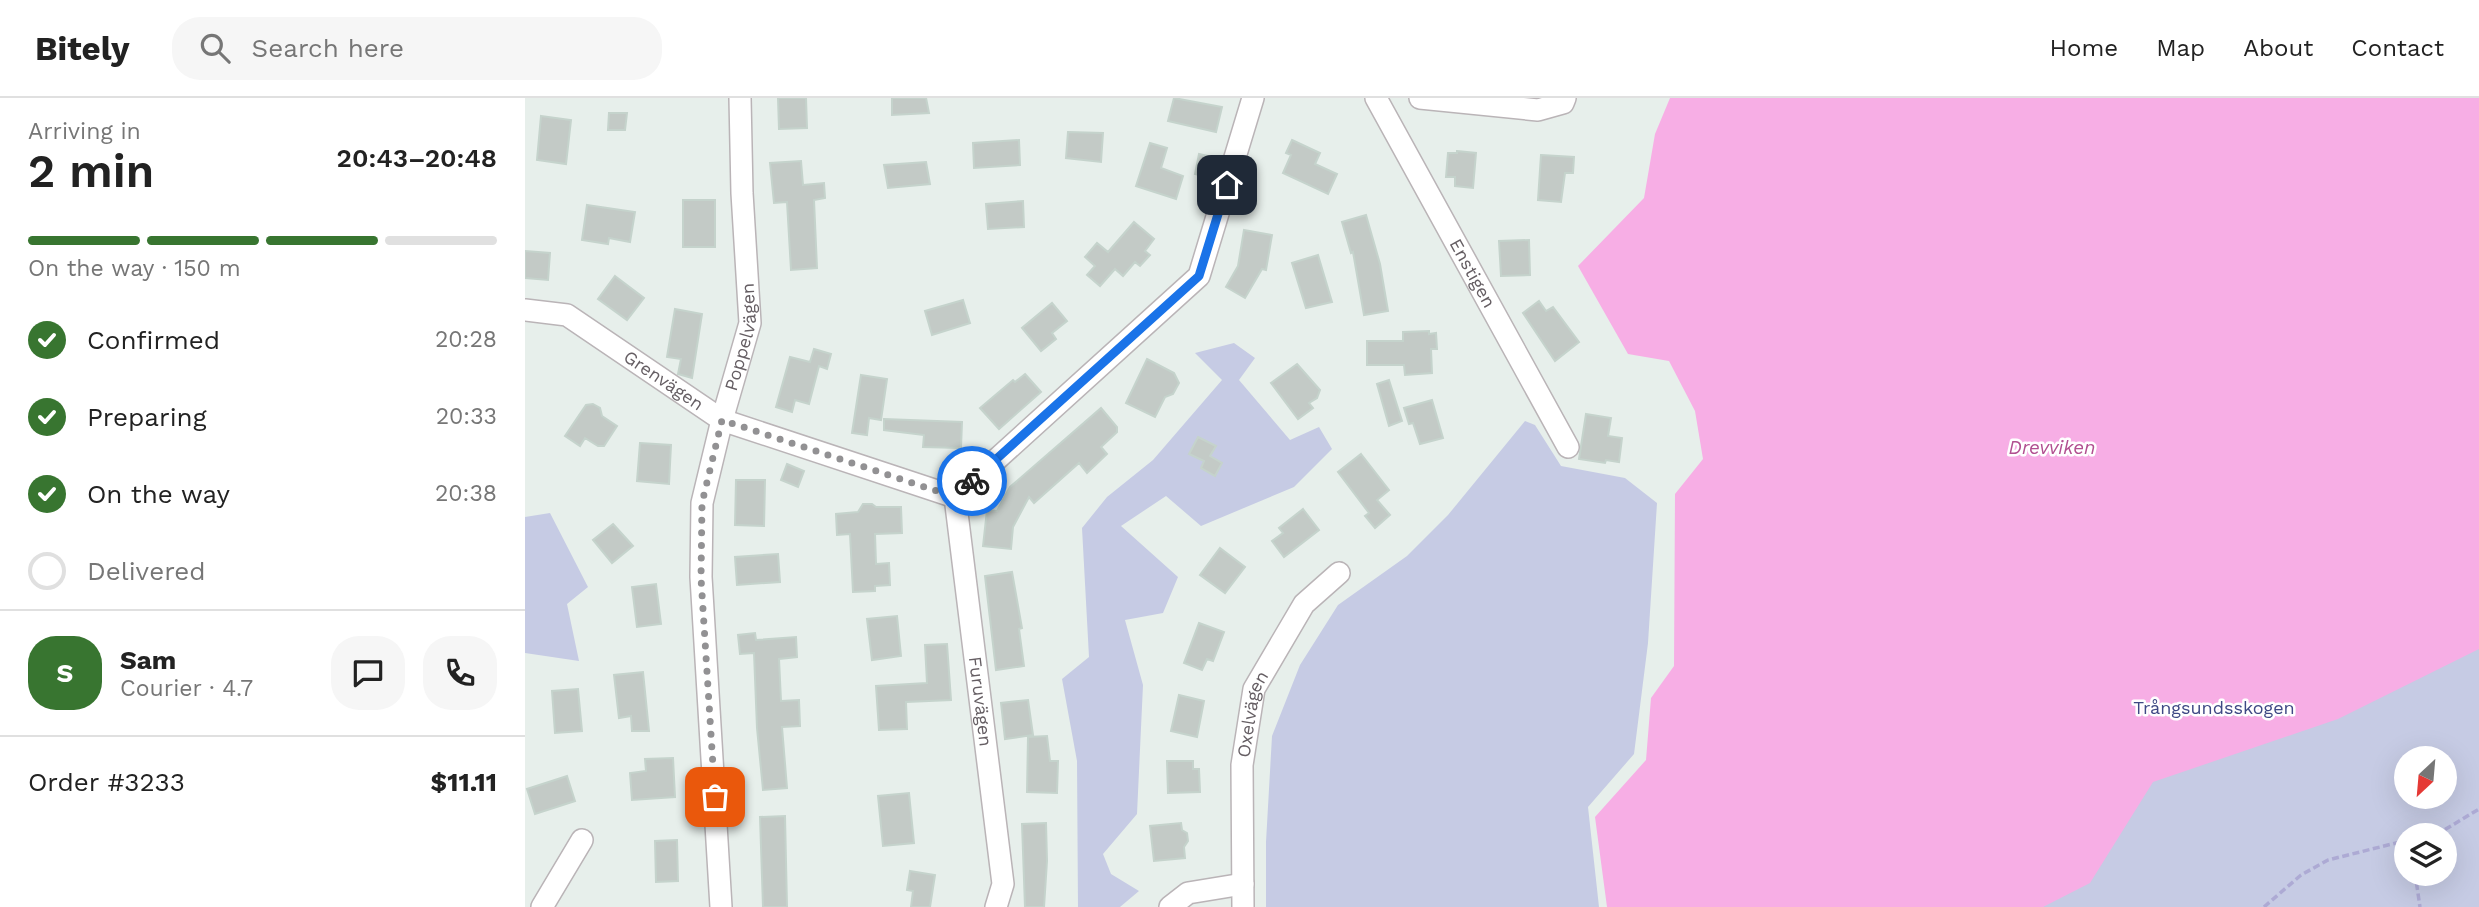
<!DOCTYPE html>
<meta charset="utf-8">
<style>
body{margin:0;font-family:"Work Sans",sans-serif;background:#f6f6f6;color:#222;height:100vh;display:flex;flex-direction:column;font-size:26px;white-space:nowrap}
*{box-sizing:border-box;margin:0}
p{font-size:23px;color:#767676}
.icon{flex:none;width:38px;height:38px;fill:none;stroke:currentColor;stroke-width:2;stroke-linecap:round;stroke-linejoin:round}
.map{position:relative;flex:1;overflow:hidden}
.panel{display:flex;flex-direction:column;background:#fff;width:525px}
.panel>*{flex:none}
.needle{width:46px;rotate:206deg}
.controls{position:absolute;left:1869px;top:648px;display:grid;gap:14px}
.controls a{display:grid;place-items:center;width:63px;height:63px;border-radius:50%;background:#fff;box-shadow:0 7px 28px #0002;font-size:35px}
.pin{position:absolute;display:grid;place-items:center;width:60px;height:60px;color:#fff;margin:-30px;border-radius:14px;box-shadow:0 4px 10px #0006}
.courier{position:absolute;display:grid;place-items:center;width:70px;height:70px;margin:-35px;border:5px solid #1a73e8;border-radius:50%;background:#fff;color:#222;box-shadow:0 2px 9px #0007}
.head em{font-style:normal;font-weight:600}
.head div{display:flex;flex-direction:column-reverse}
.head{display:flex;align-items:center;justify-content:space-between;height:119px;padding:0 28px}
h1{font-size:46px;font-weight:600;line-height:52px}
.bar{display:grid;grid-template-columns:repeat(4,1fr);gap:10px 7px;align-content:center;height:84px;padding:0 28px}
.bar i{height:9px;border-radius:5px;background:#e0e0e0}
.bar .active{background:#387530}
.bar p{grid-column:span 4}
.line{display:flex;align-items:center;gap:18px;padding:0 28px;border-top:2px solid #e0e0e0}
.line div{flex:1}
.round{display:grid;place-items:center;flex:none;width:74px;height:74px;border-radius:28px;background:#f6f6f6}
ol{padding:0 28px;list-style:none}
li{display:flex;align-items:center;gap:21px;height:77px}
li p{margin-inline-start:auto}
li .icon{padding:7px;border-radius:50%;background:#387530;color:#fff;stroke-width:4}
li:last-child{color:#767676}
li i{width:38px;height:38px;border:4px solid #e0e0e0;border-radius:50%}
header{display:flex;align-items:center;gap:42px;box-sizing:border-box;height:98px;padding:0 35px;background:#fff;border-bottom:2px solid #e0e0e0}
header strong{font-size:33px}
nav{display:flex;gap:38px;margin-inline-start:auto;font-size:24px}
.search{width:490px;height:63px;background:#f6f6f6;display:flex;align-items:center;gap:18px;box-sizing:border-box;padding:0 24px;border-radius:28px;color:#767676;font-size:26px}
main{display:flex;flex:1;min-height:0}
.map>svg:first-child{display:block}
.green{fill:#c6cbe4;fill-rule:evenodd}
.water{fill:#f7aee5}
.building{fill:#c3cac6;stroke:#c5d3cc;stroke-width:2}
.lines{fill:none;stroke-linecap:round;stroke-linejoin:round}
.street-casing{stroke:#bab4b7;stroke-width:24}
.path{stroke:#adaad4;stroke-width:3.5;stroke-dasharray:7 3.5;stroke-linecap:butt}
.street{stroke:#fff;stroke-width:21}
.done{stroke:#929193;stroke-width:7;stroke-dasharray:0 12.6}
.route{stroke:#1a73e8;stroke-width:9}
.labels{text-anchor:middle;stroke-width:5;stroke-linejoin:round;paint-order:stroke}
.street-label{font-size:18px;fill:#655e63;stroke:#fff}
.park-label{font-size:18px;fill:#3e4884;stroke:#fff}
.water-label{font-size:19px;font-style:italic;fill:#b14f90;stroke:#fff}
</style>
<header>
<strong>Bitely</strong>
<div class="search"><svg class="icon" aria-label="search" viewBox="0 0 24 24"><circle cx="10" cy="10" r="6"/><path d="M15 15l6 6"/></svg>Search here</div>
<nav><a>Home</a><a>Map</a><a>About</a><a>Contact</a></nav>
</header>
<main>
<section class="panel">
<div class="head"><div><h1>2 min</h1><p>Arriving in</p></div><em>20:43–20:48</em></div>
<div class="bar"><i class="active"></i><i class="active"></i><i class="active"></i><i></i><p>On the way · 150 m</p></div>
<ol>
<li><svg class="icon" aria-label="check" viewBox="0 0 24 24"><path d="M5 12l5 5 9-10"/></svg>Confirmed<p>20:28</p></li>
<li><svg class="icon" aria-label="check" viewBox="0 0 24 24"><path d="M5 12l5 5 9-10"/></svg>Preparing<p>20:33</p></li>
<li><svg class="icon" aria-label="check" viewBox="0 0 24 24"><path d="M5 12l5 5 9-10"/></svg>On the way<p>20:38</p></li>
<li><i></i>Delivered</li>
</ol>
<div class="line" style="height:126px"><b class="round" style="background:#387530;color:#fff">S</b><div><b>Sam</b><p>Courier · 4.7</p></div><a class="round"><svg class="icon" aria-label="chat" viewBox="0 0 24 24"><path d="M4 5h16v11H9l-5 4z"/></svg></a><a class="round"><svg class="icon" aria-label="phone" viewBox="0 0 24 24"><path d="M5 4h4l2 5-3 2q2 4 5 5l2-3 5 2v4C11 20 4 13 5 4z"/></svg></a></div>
<div class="line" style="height:91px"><div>Order #3233</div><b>$11.11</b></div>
</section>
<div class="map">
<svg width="1954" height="809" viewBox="0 0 1954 809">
<rect width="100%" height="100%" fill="#e7efeb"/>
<path class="green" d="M709,245L730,260L714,282L765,342L794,329L807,351L769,389L676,428L641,398L596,428L653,479L638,515L600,522L618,587L612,716L578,756L586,776L614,793L595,809H553L552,663L537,581L564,559L557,430L582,399L628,362L697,282L670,255Z
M1000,323L1010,327L1036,368L1100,380L1132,405L1123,545L1109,656L1063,709L1074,809H741V744L747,638L775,567L813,507L882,458L923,417Z
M1954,354V809H1258ZM1881,660H1920V698H1881ZM1881,737H1920V775H1881Z
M25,415L63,489L42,506L54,563L0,555V419Z"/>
<path class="water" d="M1145,0H1954V551L1813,621L1628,684L1565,785L1518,809H1082L1070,719L1121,662L1126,600L1149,568L1150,396L1178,361L1170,313L1144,263L1103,256L1053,168L1119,100L1130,36Z"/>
<path class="building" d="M253,0H281L282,30L254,31Z
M367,0H401L404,15L367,17Z
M649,0L697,9L691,34L643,23Z
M84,15H102L100,32H83Z
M16,18L46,22L41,66L12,62Z
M543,34L578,35L576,64L541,60Z
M494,42L495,67L449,70L448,45Z
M767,42L795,55L790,66L812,76L803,96L758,75L766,57L761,55Z
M625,45L642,50L636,70L658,78L651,101L611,88Z
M932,53L951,55L948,90L930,88V79H921L923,55H932Z
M674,56L692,60L687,80L670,76Z
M1016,57L1049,59L1048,75H1040L1036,104L1013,102Z
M276,63L278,87L299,85L300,100L289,102L292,170L266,172L262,104L249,105L245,65Z
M401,64L405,86L363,90L359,67Z
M158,102H190V149H158Z
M498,103L499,129L463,131L461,106Z
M62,107L110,114L105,144L84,140L83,146L57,142Z
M841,117L855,166L863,213L839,217L828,154L826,155L817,124Z
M609,124L629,141L620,153L625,157L615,168L610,164L598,178L590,171L575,188L562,177L570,168L560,159L572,145L583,154Z
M719,132L747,137L741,172L737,171L720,200L701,189L713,168Z
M1004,142L1005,177L976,178L974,143Z
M0,153L25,155L23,182L0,180Z
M793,157L807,204L781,210L767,165Z
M90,178L119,200L102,222L73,201Z
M438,202L445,225L407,237L400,213Z
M1014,203L1021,213L1028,209L1054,244L1030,263L998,215Z
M527,205L542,223L527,235L531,241L516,253L497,230Z
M150,211L177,216L167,280L153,276L156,261L142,259Z
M904,233V236L911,235L912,251H906L907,275L880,277L879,267H842V243H878V234Z
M289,251L306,256L302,271L294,268L284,306L270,302L267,314L251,309L265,259L285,264Z
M622,261L649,275L654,285L648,296L640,299L630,319L601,305Z
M772,266L795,292L792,300L784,305L788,310L773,321L746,285Z
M500,276L516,294L474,331L455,310L488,282L490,284Z
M336,277L362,281L356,322L344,320L342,337L327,335Z
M864,282L877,323L864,328L852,286Z
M907,302L918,340L895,346L888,325L884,326L879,310Z
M68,306L75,310L77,318L92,328L79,348H73L60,340L55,348L40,338L61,307Z
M576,310L592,329V334L576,349L582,356L562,375L554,365L509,405L504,399L488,429L486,451L458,448L462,412L472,413L485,389Z
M1061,316L1086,320L1083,338L1097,340L1094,364L1081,362L1080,365L1054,361Z
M359,321L437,324L436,350L398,349L399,337L359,332Z
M673,339L691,348L685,358L697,365L690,378L676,370L679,363L664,356Z
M115,345L146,347L144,386L112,383Z
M836,356L864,392L852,402L865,417L850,430L840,418L844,415L813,374Z
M262,366L279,373L273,389L256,382Z
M211,382H240L239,428L210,427Z
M338,406H347L351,409H376L377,435L350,436L351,466L364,465L365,487L350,488V493L328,494L325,436L312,437L311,416L333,414Z
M778,411L794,432L759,459L747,443L758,435L754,430Z
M88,426L108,448L87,465L68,442Z
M695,450L720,469L700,495L675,477Z
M253,456L255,484L212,487L210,459Z
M487,474L497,530L494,531L499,568L471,572L460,478Z
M131,486L136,526L112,529L107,489Z
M372,518L376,558L347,562L342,521Z
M674,525L699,534L688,563L682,561L677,572L659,565Z
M230,535L231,542L271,539L272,559L254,561L256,603L274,602L275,628L257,629L262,690L238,692L232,630L229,555L215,556L213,537Z
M422,546L426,602L381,604L382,631L354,632L351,588L402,585L400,547Z
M118,574L124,633H107L106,618L94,620L89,577Z
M53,591L57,633L30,635L27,593Z
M654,597L679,603L672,639L646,633Z
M503,602L508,637L480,641L476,605Z
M522,638L525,663H533L532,695L502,694L503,639Z
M148,660L150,699L107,702L105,675L121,673L120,661Z
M642,663H668V671H674L675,694L643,695Z
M42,678L50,703L10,716L2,691Z
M384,695L389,745L358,748L353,698Z
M260,718L262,809H238L235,719Z
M521,725L522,763L519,809H500L497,726Z
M656,725L657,732L662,735L663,743L659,749L660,760L629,763L625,728Z
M152,742L153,783L131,784L130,743Z
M385,773L410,777L405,809H386L388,793L382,792Z"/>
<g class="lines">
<defs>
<g id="street">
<path id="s1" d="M851,0L1043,349"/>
<path d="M895,0L1013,12L1038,5L1040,0"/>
<path id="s2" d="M0,212L42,217L197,322L430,399L674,178L728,0"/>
<path id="s3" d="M430,399L478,786L471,809"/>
<path d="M17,809L57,742"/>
<path id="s4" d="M196,809L176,479L177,405L197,322L225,225L217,95L215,0"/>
<path d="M645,809L663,795L718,786"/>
<path id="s5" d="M718,809L717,667L729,591L779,506L814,475"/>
</g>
</defs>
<use href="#street" class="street-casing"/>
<path class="path" d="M1911,737L1954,711
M1893,775L1891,782L1895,809
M1739,809L1776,777L1803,762L1875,744L1881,750"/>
<use href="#street" class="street"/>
</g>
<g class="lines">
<path class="done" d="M190,699L176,480L177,405L197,322L430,399L447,383"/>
<path class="route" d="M447,383L674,178L702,87"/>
</g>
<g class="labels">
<g class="street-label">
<text dy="6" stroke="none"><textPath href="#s1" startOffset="200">Enstigen</textPath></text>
<text dy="6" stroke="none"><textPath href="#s4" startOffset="576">Poppelvägen</textPath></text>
<text dy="6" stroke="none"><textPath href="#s2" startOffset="159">Grenvägen</textPath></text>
<text dy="6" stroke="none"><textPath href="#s3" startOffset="206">Furuvägen</textPath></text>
<text dy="6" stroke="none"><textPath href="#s5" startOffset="194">Oxelvägen</textPath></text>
</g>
<g class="park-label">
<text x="1689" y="616">Trångsundsskogen</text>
</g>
<g class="water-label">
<text x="1527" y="356">Drevviken</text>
</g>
</g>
</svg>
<div class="controls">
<a><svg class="needle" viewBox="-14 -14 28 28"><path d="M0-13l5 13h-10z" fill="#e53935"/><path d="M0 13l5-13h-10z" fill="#767676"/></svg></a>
<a><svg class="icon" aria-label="layers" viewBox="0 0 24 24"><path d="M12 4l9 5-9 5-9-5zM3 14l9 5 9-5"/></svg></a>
</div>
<div class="pin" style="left:190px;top:699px;background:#ea580c"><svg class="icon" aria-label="bag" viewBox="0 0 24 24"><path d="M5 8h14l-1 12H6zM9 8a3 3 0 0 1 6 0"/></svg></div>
<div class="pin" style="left:702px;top:87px;background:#1f2937"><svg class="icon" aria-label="home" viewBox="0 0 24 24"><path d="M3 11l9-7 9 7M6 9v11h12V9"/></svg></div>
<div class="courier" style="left:447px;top:383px"><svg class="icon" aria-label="bike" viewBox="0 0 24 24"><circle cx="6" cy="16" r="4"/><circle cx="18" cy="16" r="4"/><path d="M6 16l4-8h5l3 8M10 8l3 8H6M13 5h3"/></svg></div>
</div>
</main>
